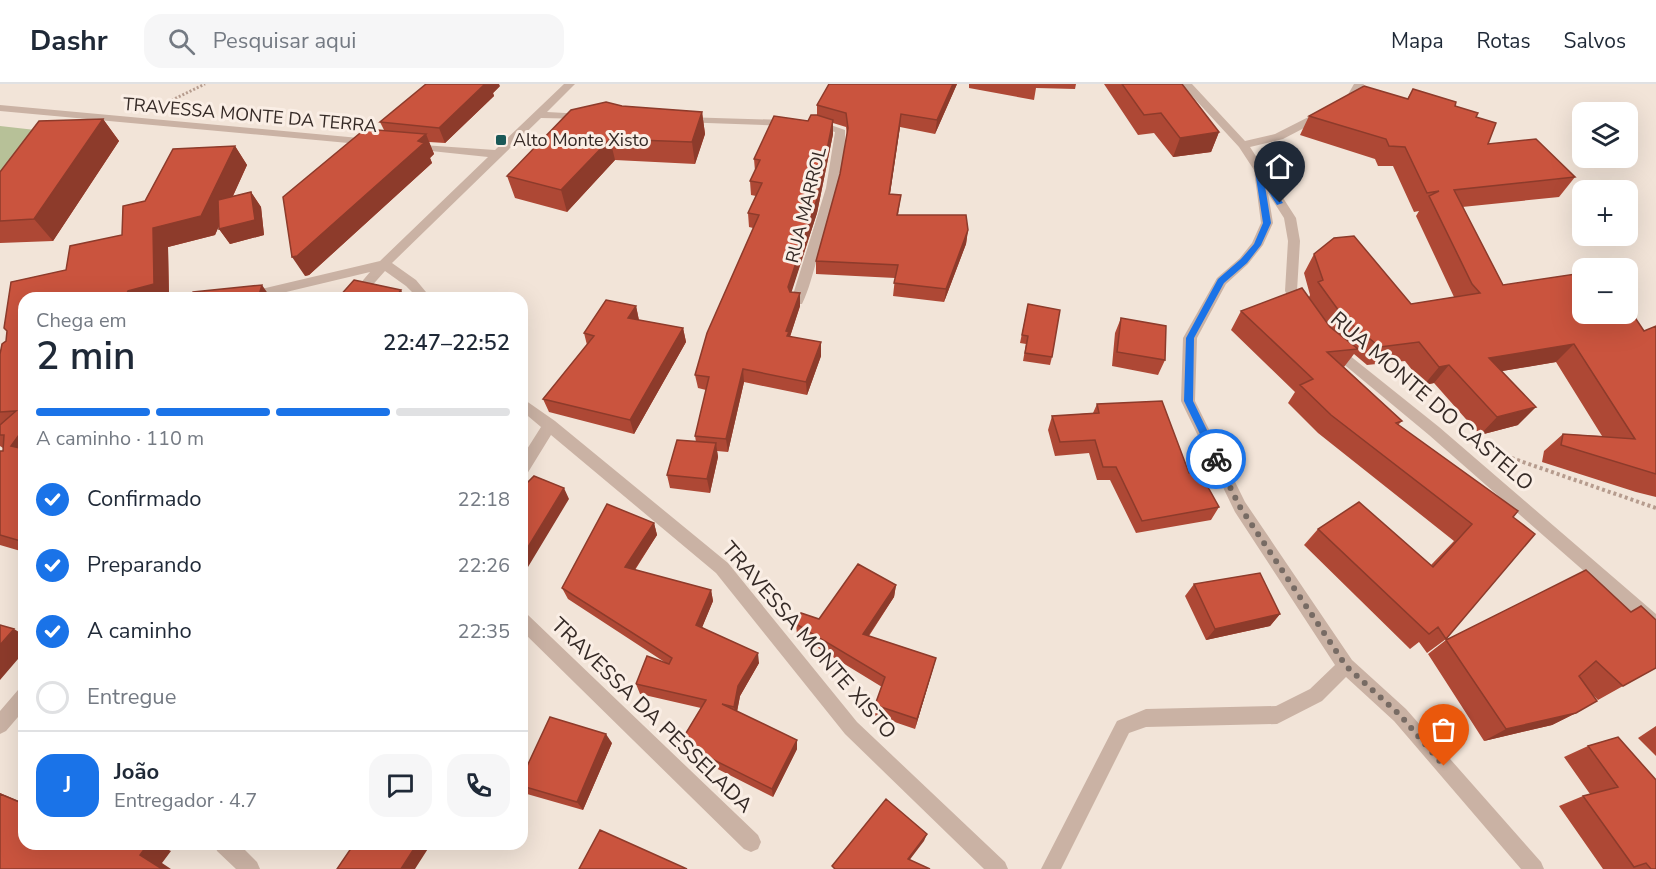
<!DOCTYPE html>
<html lang="pt">
<meta charset="utf-8">
<style>
body{margin:0;font-family:"Nunito Sans",sans-serif;background:#f6f6f7;color:#1f2937;height:100vh;display:flex;flex-direction:column;font-size:22px;white-space:nowrap}
*{box-sizing:border-box;margin:0}
p{font-size:20px;color:#747a83}
.icon{flex:none;width:33px;height:33px;fill:none;stroke:currentColor;stroke-width:2;stroke-linecap:round;stroke-linejoin:round}
.map{position:relative;flex:1;overflow:hidden}
.drawer{position:absolute;left:18px;top:208px;width:510px;height:558px;display:flex;flex-direction:column;background:#fff;border-radius:18px;box-shadow:0 6px 24px #0002}
.drawer>*{flex:none}
.tools{position:absolute;left:1572px;top:18px;display:grid;gap:12px}
.tools a{display:grid;place-items:center;width:66px;height:66px;border-radius:12px;background:#fff;box-shadow:0 6px 24px #0002;font-size:30px}
.pin{position:absolute;display:grid;place-items:center;width:51px;height:51px;color:#fff;margin:-62px -26px;border-radius:50% 50% 50% 0;rotate:-45deg;box-shadow:0 0 6px #0007}
.pin .icon{rotate:45deg}
.courier{position:absolute;display:grid;place-items:center;width:60px;height:60px;margin:-30px;border:4px solid #1a73e8;border-radius:50%;background:#fff;color:#222;box-shadow:0 2px 8px #0007}
.head em{font-style:normal;font-weight:600}
.head div{display:flex;flex-direction:column-reverse}
.head{display:flex;align-items:center;justify-content:space-between;height:102px;padding:0 18px}
h1{font-size:39px;font-weight:600;line-height:45px}
.bar{display:grid;grid-template-columns:repeat(4,1fr);gap:9px 6px;align-content:center;height:72px;padding:0 18px}
.bar i{height:8px;border-radius:4px;background:#e0e1e3}
.bar .on{background:#1a73e8}
.bar p{grid-column:span 4}
.line{display:flex;align-items:center;gap:15px;padding:0 18px;border-top:2px solid #e0e1e3}
.line div{flex:1}
.round{display:grid;place-items:center;flex:none;width:63px;height:63px;border-radius:18px;background:#f6f6f7}
ol{padding:0 18px;list-style:none}
li{display:flex;align-items:center;gap:18px;height:66px}
li p{margin-inline-start:auto}
li .icon{padding:6px;border-radius:50%;background:#1a73e8;color:#fff;stroke-width:4}
li:last-child{color:#747a83}
li i{width:33px;height:33px;border:3px solid #e0e1e3;border-radius:50%}
header{display:flex;align-items:center;gap:36px;box-sizing:border-box;height:84px;padding:0 30px;background:#fff;border-bottom:2px solid #e0e1e3}
header strong{font-size:28px}
nav{display:flex;gap:33px;margin-inline-start:auto;font-size:21px}
.search{width:420px;height:54px;background:#f6f6f7;display:flex;align-items:center;gap:15px;box-sizing:border-box;padding:0 21px;border-radius:18px;color:#747a83;font-size:22px}
.map>svg:first-child{display:block}
.green{fill:#b7c198}
.lines{fill:none;stroke-linecap:round;stroke-linejoin:round}
.path-far1{stroke:#b69c8e;stroke-width:3;stroke-dasharray:2 2;stroke-linecap:butt}
.path{stroke:#b69c8e;stroke-width:4;stroke-dasharray:3 3;stroke-linecap:butt}
.minor{fill:#cab2a4;fill-rule:evenodd}
.wall{fill:#ae4835}
.shaded-wall{fill:#8d3b2b}
.building{fill:#ca543e;stroke:#8d3b2b;stroke-width:1.5}
.route{fill:#1a73e8}
.done{stroke:#776b64;stroke-width:6;stroke-dasharray:0 10.8}
.poi-dot{fill:#1a5857;stroke:#faeee5;stroke-width:2}
.labels{text-anchor:middle;stroke-width:6;stroke-linejoin:round;paint-order:stroke}
.far-street-label{font-size:18px;fill:#352a26;stroke:#faeee5}
.far-poi-label{font-size:18px;fill:#352a26;stroke:#faeee5;text-anchor:start}
.street-label{font-size:21px;fill:#352a26;stroke:#faeee5}
</style>
<header>
<strong>Dashr</strong>
<div class="search"><svg class="icon" aria-label="search" viewBox="0 0 24 24"><circle cx="10" cy="10" r="6"/><path d="M15 15l6 6"/></svg>Pesquisar aqui</div>
<nav><a>Mapa</a><a>Rotas</a><a>Salvos</a></nav>
</header>
<div class="map">
<svg width="1656" height="785" viewBox="0 0 1656 785">
<rect width="100%" height="100%" fill="#f2e4d8"/>
<path class="green" d="M0,42L62,49L0,136Z"/>
<g class="lines">
<path class="path-far1" d="M168,18L205,0"/>
<path class="path" d="M1500,370L1656,424"/>
<path class="minor" d="M564,0H575L547,28L584,30L588,31V35L541,34L392,179L416,196L431,214H418L406,202L385,187L361,214H348L370,188L261,214H238L244,209L380,177L488,73L412,65L408,64V60L495,66Z
M1181,0H1192L1245,57L1275,50L1346,14L1354,0H1364L1354,18L1283,55L1250,63L1296,134L1300,157L1297,207L1308,225L1301,230L1296,228L1285,207L1288,157L1284,134L1268,109L1273,139L1263,161L1248,180L1226,200L1197,254L1195,317L1245,418L1352,576L1406,625L1541,778L1544,785H1521L1394,637L1346,593L1322,617L1277,640L1146,643L1129,649L1061,785H1041L1117,637L1146,625L1276,622L1310,605L1335,581L1235,428L1181,317L1183,254L1217,194L1240,174L1252,159L1261,139L1254,86L1239,63Z
M0,21L370,55L376,58L370,61L0,27Z
M683,33L819,37L845,46C846,88 831,132 818,172C813,188 809,206 802,220H792L791,217L826,104L835,48L818,43L679,38V34Z
M1334,259L1439,343L1656,530V548L1650,545L1429,351L1329,268L1327,264L1329,260Z
M522,314L555,337L728,479L857,638L1005,778L1008,785H984L845,650L716,489L551,351L527,390L522,392V373L541,343L522,327Z
M522,528L528,531L758,751L761,758L758,765L751,768L744,765L522,547Z
M24,604V626L6,647L0,650V627L18,606Z
M215,760H239L257,778L260,785H236L217,767Z"/>
</g>
<path class="wall" d="M957,0L935,50L900,43L890,110L901,111L898,131L968,146L966,160L944,218L893,212L895,194L816,190V177L840,90L847,51L846,43L833,39V50L817,129L791,208L800,209V222L790,252L821,272L807,311L744,298L728,368L717,367L718,373L710,409L670,404L667,391L696,358L695,352L706,306L698,304L695,291L753,144L749,143L748,129L756,112L751,111L750,97L755,87L754,75L817,31V21Z
M969,0H1076L1075,5L1036,4L1034,16L969,4Z
M1104,0H1182L1219,48L1211,68L1173,73L1154,49L1138,51Z
M500,2L493,9L494,12L445,59L429,58L434,70L430,74L432,79L309,191L305,192L384,46L380,38Z
M1413,5L1455,22L1476,33L1488,60L1575,93L1559,113L1462,123L1503,201L1644,247L1656,242V413L1636,408L1542,378L1544,367L1563,350L1602,352L1556,278L1502,287L1518,341L1480,351L1434,299L1424,301L1405,277L1367,281L1354,270L1344,283L1402,337L1398,341L1513,433L1446,555L1427,569L1419,558L1410,565L1304,461L1318,445L1431,481L1454,457L1318,349L1288,319L1295,308L1231,246L1241,227L1309,213L1310,211L1304,189L1314,170L1411,220L1454,213L1416,132L1419,127L1414,128L1393,82H1378L1375,75L1300,51L1309,32L1407,15Z
M622,22L702,28L705,50L695,80L615,76L567,128L515,114L507,92Z
M103,35L119,57L53,157L0,159V88Z
M235,62L247,81L233,112L251,108L261,123L264,151L230,160L219,145V141L215,151L168,163L169,214H24V468L0,461V367H3V364L0,362V270L2,260L6,257L7,247L4,244L11,198L66,186L70,162L122,151L123,122L145,117L173,65Z
M1028,220L1052,273L1050,281L1023,277L1026,260L1020,259Z
M636,222L639,236L683,244L686,258L634,350L549,328L543,315L587,261L584,249Z
M1121,234L1165,276L1158,291L1112,282L1115,249Z
M1097,320L1189,389L1219,423L1211,436L1136,449L1110,396H1097L1089,369L1055,372L1048,346L1052,332L1093,329Z
M654,439L657,451L635,486L711,506L713,517L702,543L759,579L740,612L737,628L797,656V665L773,713L684,668L680,659L701,624L640,610L636,600L666,579L568,515L562,504Z
M1586,486L1623,602L1598,616L1592,610L1576,629L1552,641L1484,657L1428,570L1446,556Z
M1194,500L1280,530L1270,542L1206,556L1185,512Z
M896,501L894,513L869,552L936,574L915,645L874,631L875,621L882,603L797,551L796,540L819,535Z
M1656,642V672L1638,654Z
M1618,653L1656,785H1603L1559,722L1583,712L1590,710L1564,673L1588,662Z
M612,659L583,726L527,710L522,705V702Z"/>
<path class="shaded-wall" d="M485,0H499L500,2L493,9L494,12L445,59L439,44Z
M953,0H957L935,50L937,36Z
M702,28L705,50L695,80L692,58Z
M901,30L900,43L888,123L889,110Z
M103,35L119,57L53,157L34,135Z
M833,36V50L817,129L789,216L788,203Z
M1219,48L1211,68L1173,73L1180,54Z
M426,50L434,70L430,74L432,79L309,191L305,192L292,173Z
M610,55L615,76L567,128L561,106Z
M235,62L247,81L215,151L168,163L169,214H125L153,144Z
M251,108L261,123L264,151L230,160L219,145Z
M968,146L966,160L944,218L946,205Z
M262,201L271,214H258Z
M401,206L405,214H395Z
M800,209V222L790,253V261L786,247Z
M636,222L639,237L628,234Z
M683,244L686,258L634,350L630,336Z
M821,258V272L807,311L806,298Z
M1574,260L1556,278L1473,292L1489,274Z
M1449,281L1434,299L1424,301L1439,283Z
M743,285L744,298L728,368L726,355Z
M1536,323L1518,341L1480,351L1497,333Z
M24,344V372L11,362Z
M716,359L718,373L710,409L707,395Z
M564,404L569,415L525,488L522,482V473Z
M654,439L657,451L629,494L625,483Z
M896,501L894,513L862,561L863,550Z
M711,506L713,517L699,551L696,541Z
M1280,530L1270,542L1206,556L1215,545Z
M14,545L24,551V568L0,596V561Z
M758,569L759,579L740,612L736,632L734,623L738,602Z
M936,574L933,585L915,645L917,635Z
M1576,629L1552,641L1484,657L1506,645Z
M606,650L612,659L583,726L577,718Z
M797,656V665L773,713L772,705Z
M0,709L24,719V720L0,710Z
M927,750L924,757L905,782L908,775Z
M148,760H156L171,767L162,779L171,785H162L140,771Z
M417,760H431L415,785H401Z"/>
<path class="building" d="M426,0H485L439,44L380,38Z
M829,0H953L937,36L901,30L889,110L901,111L897,131H966L968,146L946,205L894,199L898,181L816,177L840,90L848,44L846,29L817,21Z
M1122,0H1182L1219,48L1180,54L1161,29L1144,31Z
M1364,2L1408,15L1413,5L1456,18L1455,22L1478,29L1476,33L1496,39L1488,60L1536,55L1575,93L1454,106L1503,201L1582,189V230H1628V223L1644,247L1656,242V390L1561,361L1563,350L1635,355L1574,260L1489,274L1536,323L1497,333L1449,281L1439,283L1419,258L1380,263L1344,234L1318,198L1323,196L1314,170L1334,154L1354,152L1411,220L1480,209L1472,200L1429,112L1439,107L1427,109L1405,63L1389,62L1386,55L1309,32Z
M606,18L622,22L702,28L692,58L610,55L561,106L507,92L571,26Z
M811,31H817L833,36L817,115L788,203L790,208L800,209L786,247L789,248L787,252L821,258L806,298L743,285L726,355L695,352L709,293L695,291L707,249L759,131L748,129L762,99L750,97L760,76L754,75L774,32L808,37Z
M103,35L34,135L0,137V88L39,37Z
M365,45L426,50L418,57L424,59L297,172L292,173L283,113Z
M235,62L201,132L153,144L154,200L128,207L125,214H24V344L11,362L24,365V458L0,451V367H3L4,351H0V341L16,327L0,328V270L2,260L6,257L7,247L4,244L11,198L66,186L70,162L122,151L123,122L145,117L173,65Z
M251,108L255,136L219,145L218,116Z
M354,196L401,206L395,214H338Z
M262,201L258,214H191L193,208Z
M1302,204L1330,243L1358,265L1327,268L1402,337L1396,339L1518,427L1513,433L1535,450L1446,555L1438,543L1429,550L1318,445L1359,418L1433,483L1472,440L1331,331L1300,301L1313,295L1241,227Z
M606,216L636,222L628,234L683,244L630,336L543,315L594,252L584,249Z
M1028,220L1060,226L1052,273L1025,269L1028,252L1022,251Z
M1121,234L1166,242L1165,276L1117,268Z
M1162,317L1189,389L1199,387L1219,423L1142,437L1116,383H1103L1095,356L1060,358L1052,332L1099,329L1097,320Z
M677,356L716,359L707,395L667,391Z
M534,392L564,404L522,473V404Z
M607,420L654,439L625,483L711,506L696,541L758,569L738,602L734,623L722,620L797,656L772,705L680,659L706,616L636,600L647,572L669,580L672,574L562,504Z
M858,480L896,501L863,550L936,574L917,635L875,621L885,593L796,540L801,529L819,535Z
M1586,486L1631,528L1641,522L1656,536V584L1623,602L1596,577L1579,592L1597,617L1576,629L1506,645L1446,556Z
M1260,489L1280,530L1215,545L1194,500Z
M0,541L14,545L0,561Z
M550,633L606,650L577,718L522,702V693Z
M1618,653L1656,696V785H1651L1646,779L1634,783L1583,712L1618,703L1588,662Z
M0,710L24,720V760H148L140,771L162,785H0Z
M886,715L927,750L908,775L930,785H835L832,782Z
M600,746L687,785H579Z
M354,760H417L401,785H337Z"/>
<path class="route" d="M1259,85L1283,119L1277,121L1265,102L1271,139L1261,161L1247,179L1224,199L1194,254L1193,317L1221,375L1216,379L1213,377L1184,317L1186,254L1218,195L1241,175L1254,160L1263,139L1255,87Z"/>
<g class="lines">
<path class="done" d="M1216,375L1240,423L1346,582L1400,631L1444,682"/>
</g>
<rect class="poi-dot" x="495" y="50" width="12" height="12" rx="3"/>
<g class="labels">
<g class="far-street-label">
<text transform="translate(250 31) rotate(5)" y="6">TRAVESSA MONTE DA TERRA</text>
<text transform="translate(806 121) rotate(-76)" y="6">RUA MARROL</text>
</g>
<g class="far-poi-label">
<text x="513" y="62">Alto Monte Xisto</text>
</g>
<g class="street-label">
<text transform="translate(1432 317) rotate(41)" y="7">RUA MONTE DO CASTELO</text>
<text transform="translate(809 556) rotate(49)" y="7">TRAVESSA MONTE XISTO</text>
<text transform="translate(652 631) rotate(44)" y="7">TRAVESSA DA PESSELADA</text>
</g>
</g>
</svg>
<div class="tools">
<a><svg class="icon" aria-label="layers" viewBox="0 0 24 24"><path d="M12 4l9 5-9 5-9-5zM3 14l9 5 9-5"/></svg></a>
<a>+</a>
<a>−</a>
</div>
<div class="pin" style="left:1444px;top:682px;background:#ea580c"><svg class="icon" aria-label="bag" viewBox="0 0 24 24"><path d="M5 8h14l-1 12H6zM9 8a3 3 0 0 1 6 0"/></svg></div>
<div class="pin" style="left:1280px;top:119px;background:#1f2937"><svg class="icon" aria-label="home" viewBox="0 0 24 24"><path d="M3 11l9-7 9 7M6 9v11h12V9"/></svg></div>
<div class="courier" style="left:1216px;top:375px"><svg class="icon" aria-label="bike" viewBox="0 0 24 24"><circle cx="6" cy="16" r="4"/><circle cx="18" cy="16" r="4"/><path d="M6 16l4-8h5l3 8M10 8l3 8H6M13 5h3"/></svg></div>
<section class="drawer">
<div class="head"><div><h1>2 min</h1><p>Chega em</p></div><em>22:47–22:52</em></div>
<div class="bar"><i class="on"></i><i class="on"></i><i class="on"></i><i></i><p>A caminho · 110 m</p></div>
<ol>
<li><svg class="icon" aria-label="check" viewBox="0 0 24 24"><path d="M5 12l5 5 9-10"/></svg>Confirmado<p>22:18</p></li>
<li><svg class="icon" aria-label="check" viewBox="0 0 24 24"><path d="M5 12l5 5 9-10"/></svg>Preparando<p>22:26</p></li>
<li><svg class="icon" aria-label="check" viewBox="0 0 24 24"><path d="M5 12l5 5 9-10"/></svg>A caminho<p>22:35</p></li>
<li><i></i>Entregue</li>
</ol>
<div class="line" style="height:108px"><b class="round" style="background:#1a73e8;color:#fff">J</b><div><b>João</b><p>Entregador · 4.7</p></div><a class="round"><svg class="icon" aria-label="chat" viewBox="0 0 24 24"><path d="M4 5h16v11H9l-5 4z"/></svg></a><a class="round"><svg class="icon" aria-label="phone" viewBox="0 0 24 24"><path d="M5 4h4l2 5-3 2q2 4 5 5l2-3 5 2v4C11 20 4 13 5 4z"/></svg></a></div>
</section>
</div>
